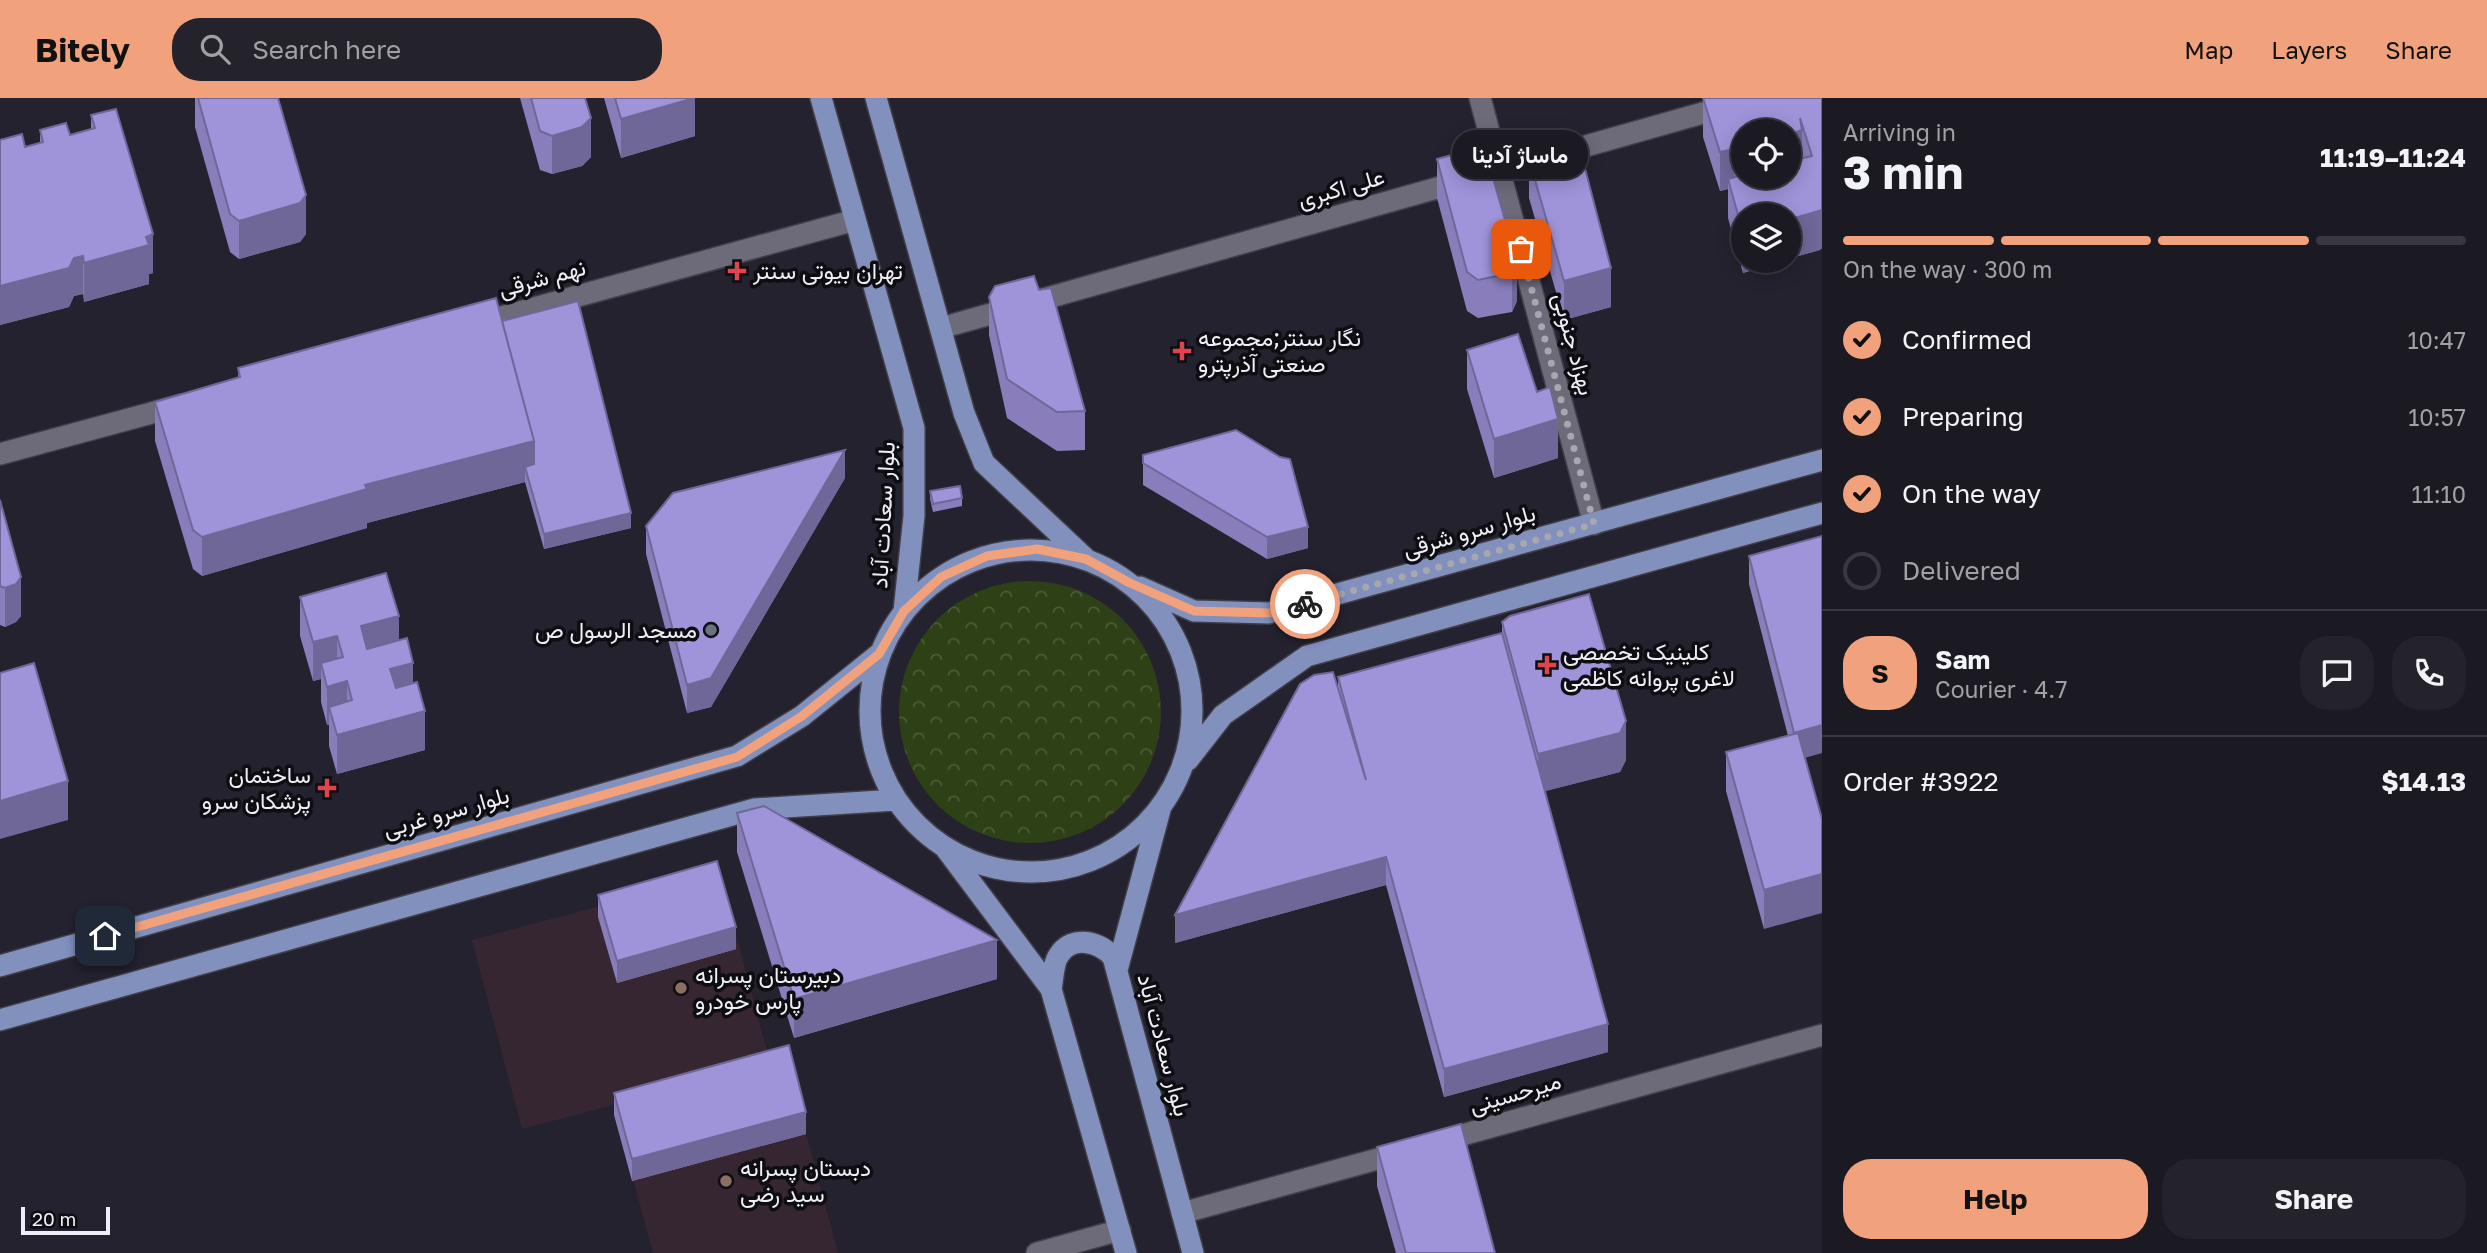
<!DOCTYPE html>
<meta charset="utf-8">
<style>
body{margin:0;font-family:"Golos Text",Vazirmatn,sans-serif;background:#24232b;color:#f1f3f6;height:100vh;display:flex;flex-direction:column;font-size:26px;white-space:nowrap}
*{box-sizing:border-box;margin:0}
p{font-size:23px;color:#a0a1a6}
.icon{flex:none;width:38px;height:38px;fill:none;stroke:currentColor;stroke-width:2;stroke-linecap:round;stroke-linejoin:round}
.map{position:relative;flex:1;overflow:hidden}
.sheet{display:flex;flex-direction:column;background:#1b1a23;width:665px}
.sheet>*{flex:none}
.buttons{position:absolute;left:1731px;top:21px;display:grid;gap:14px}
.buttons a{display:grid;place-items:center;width:70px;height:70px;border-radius:50%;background:#1b1a23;box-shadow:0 4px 18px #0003,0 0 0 2px #393841;font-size:35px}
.scale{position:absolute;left:21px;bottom:18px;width:89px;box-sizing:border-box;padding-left:7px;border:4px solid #efeef6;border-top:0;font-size:19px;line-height:24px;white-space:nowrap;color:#efeef6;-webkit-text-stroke:5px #0d0d12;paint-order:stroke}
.pin{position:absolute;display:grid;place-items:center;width:60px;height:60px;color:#fff;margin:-30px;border-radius:14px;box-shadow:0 4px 10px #0006}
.courier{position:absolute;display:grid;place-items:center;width:70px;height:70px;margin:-35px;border:5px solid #f1a17c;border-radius:50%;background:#fff;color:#222;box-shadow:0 2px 9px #0007}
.bubble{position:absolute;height:49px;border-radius:24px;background:#1b1a23;box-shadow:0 4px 18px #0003,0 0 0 2px #393841;font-size:23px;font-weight:700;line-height:49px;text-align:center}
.headline em{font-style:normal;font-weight:700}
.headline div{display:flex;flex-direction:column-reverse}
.headline{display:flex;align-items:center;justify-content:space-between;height:119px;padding:0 21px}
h1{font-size:46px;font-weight:700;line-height:52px}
.bar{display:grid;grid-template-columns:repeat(4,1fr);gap:10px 7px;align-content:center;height:84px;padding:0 21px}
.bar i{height:9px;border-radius:5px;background:#393841}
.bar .on{background:#f1a17c}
.bar p{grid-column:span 4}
.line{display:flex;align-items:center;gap:18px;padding:0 21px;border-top:2px solid #393841}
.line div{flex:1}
.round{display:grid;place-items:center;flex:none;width:74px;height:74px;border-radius:28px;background:#24232b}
ol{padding:0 21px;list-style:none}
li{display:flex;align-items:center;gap:21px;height:77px}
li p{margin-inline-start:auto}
li .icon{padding:7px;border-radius:50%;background:#f1a17c;color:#111;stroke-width:4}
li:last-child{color:#a0a1a6}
li i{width:38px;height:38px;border:4px solid #393841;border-radius:50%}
.primary-button{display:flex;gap:14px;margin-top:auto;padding:14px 21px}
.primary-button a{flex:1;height:80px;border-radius:28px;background:#f1a17c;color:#111;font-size:28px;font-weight:700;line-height:80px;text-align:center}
.primary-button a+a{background:#24232b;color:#f1f3f6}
header{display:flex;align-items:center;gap:42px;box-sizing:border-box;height:98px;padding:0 35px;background:#f1a17c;color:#111}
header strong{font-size:33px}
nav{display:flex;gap:38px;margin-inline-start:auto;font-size:24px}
.search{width:490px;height:63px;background:#24232b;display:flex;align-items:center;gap:18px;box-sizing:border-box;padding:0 24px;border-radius:28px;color:#a0a1a6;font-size:26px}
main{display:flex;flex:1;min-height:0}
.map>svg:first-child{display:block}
.education{fill:#362631}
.park{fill:url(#park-crowns)}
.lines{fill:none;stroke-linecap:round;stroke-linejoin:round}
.minor-casing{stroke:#403e47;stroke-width:24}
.major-casing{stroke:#403e47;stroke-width:24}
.minor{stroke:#6d6b7a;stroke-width:21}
.major{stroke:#8290be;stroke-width:21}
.wall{fill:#897ebb}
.shaded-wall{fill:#6f6798}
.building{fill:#9f93d9;stroke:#6f6798;stroke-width:2;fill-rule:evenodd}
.done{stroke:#a8a7b0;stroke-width:7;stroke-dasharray:0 12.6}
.route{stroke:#f1a17c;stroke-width:9}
.health-dot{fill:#e0444e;stroke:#0d0d12;stroke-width:2.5}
.worship-dot{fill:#6b7280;stroke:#0d0d12;stroke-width:2.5}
.education-dot{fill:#8d6e63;stroke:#0d0d12;stroke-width:2.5}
.labels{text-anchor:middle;stroke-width:7;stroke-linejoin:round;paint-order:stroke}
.street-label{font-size:23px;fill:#efeef6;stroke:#0d0d12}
.poi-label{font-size:23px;fill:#efeef6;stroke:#0d0d12;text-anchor:start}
</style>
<header>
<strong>Bitely</strong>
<div class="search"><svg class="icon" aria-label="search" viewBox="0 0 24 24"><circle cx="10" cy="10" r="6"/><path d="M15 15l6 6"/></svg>Search here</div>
<nav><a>Map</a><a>Layers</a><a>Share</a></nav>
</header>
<main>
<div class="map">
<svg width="1822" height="1155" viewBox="0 0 1822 1155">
<defs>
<pattern id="park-crowns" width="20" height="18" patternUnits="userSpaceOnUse" patternTransform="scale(1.75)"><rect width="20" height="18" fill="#2e4015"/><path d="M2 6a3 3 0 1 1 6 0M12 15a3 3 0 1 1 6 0" fill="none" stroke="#4d5c38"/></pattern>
</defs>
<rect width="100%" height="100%" fill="#24222f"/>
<path class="education" d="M720,776L771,968L787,964L838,1155H653L614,1010L640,1000L522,1031L472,842Z"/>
<path class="park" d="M899 614a131 131 0 1 1 262 0a131 131 0 1 1-262 0Z"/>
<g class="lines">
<defs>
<path id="minor" d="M1480,0L1594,426
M476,226L855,122
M941,230L1756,0
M0,356L181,307
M1437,1044L1822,937
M1182,1115L1403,1054
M1037,1155L1120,1132"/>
<path id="major" d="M821,0L914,330V418L904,513
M876,0L964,315L984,365L1085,460
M870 613a161 161 0 1 1 322 0a161 161 0 1 1-322 0Z
M1140,489L1194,513L1269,515L1822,362
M1188,662L1223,617L1307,558L1822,415
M946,751L1051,891L1126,1155
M0,868L737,658L802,618L879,556
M1117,872L1160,712
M1051,891C1053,882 1053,865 1059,857C1072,836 1100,844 1113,859L1193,1155
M0,922L754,711L896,702"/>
</defs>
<use href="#minor" class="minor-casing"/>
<use href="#major" class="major-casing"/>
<use href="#minor" class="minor"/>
<use href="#major" class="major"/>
</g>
<path class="wall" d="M195,0H278L306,136L300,144L239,161L230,154L195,29Z
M520,0H585L591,59L582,68L552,76L540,72Z
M604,0H695V38L621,60Z
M1703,0H1822L1820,152L1788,161V117H1743V163H1783L1743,175L1728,120V91L1720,93L1703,39Z
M91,17L153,175L149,176V186L84,204L83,196L74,198L69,209L0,227V42L25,49L40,45V32L70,37L91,31Z
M1437,61L1517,164V203L1512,214L1478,220L1467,213L1437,100Z
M1529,61L1611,209L1564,222L1529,100Z
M1039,192L1085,313V352L1057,353L1007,320L989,237V199Z
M502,223L631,430L544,451L525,384L367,425V430L202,478L193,471L155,343V304L238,280V270Z
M1467,252L1537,294L1558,360L1494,380L1467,291Z
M1143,357L1308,450L1267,461L1143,387Z
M845,380L711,609L687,615L646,456V428Z
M930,393L962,400V408L933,414L930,401Z
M0,402L21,518L16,524L5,529L0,527Z
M1749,458L1805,660L1764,831L1726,693V654L1788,638L1749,486Z
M300,499L399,542L413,585L425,652L337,676L329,648V627H327L321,604V581L313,583L300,538Z
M1502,524L1626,662L1620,674L1545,693L1608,954L1444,999L1386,787L1175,845L1338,590V579L1502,535Z
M737,715L997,881L794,940L737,754Z
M598,797L736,851L617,885L598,819Z
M614,995L806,1036L632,1083L614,1017Z
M1377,1049L1495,1155H1396L1377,1088Z"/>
<path class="shaded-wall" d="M695,0V38L621,60V21Z
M591,20V59L582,68L552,76V38Z
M1802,32V71L1791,36Z
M1734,51V89L1728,81V91L1720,93V54Z
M306,97V136L300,144L239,161V123Z
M1822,112V151L1788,161V122Z
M153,136V175L149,176V186L84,204V165Z
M83,158V196L74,198L69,209L0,227V188L74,160Z
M1743,163H1783L1743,175Z
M1517,164V203L1512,214V175Z
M1611,170V209L1564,222V183Z
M1558,321V360L1494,380V341Z
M534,343V381L525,369V384L367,425V430L202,478V439L365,387Z
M845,352V380L711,609L687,615V587Z
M631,415V430L544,451V436Z
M1308,429V450L1267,461V439Z
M21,479V518L16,524L5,529V490Z
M399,518V556L361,567V528Z
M337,538V577L321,565V581L313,583V544Z
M413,565V604L390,610V571Z
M347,583V622L329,609V627H327V589Z
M425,613V652L337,676V637Z
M1626,623V662L1620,674L1538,695V656Z
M1822,627V655L1794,663V635Z
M68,683V722L0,741V703Z
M1386,759V787L1175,845V817Z
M1822,776V815L1764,831V792Z
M736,829V851L617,885V863Z
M997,842V881L794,940V901Z
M1608,926V954L1444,999V971Z
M806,1014V1036L632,1083V1061Z"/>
<path class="building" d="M198,0H278L306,97L300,105L239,123L230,116Z
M531,0H585L591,20L582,29L552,38L540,33Z
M615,0H694L621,21Z
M1703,0H1822V112L1788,122V117H1743V135L1728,81L1742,77L1734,51L1720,54ZM1800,20L1812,58L1799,61L1791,36L1802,32ZM1743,33H1788V79H1743Z
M116,11L153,136L146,139L149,147L84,165L83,158L74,160L69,170L0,188V42L22,36L25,49L43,44L40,32L66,25L70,37L95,30L91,17Z
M1576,36L1611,170L1564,183L1529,61L1537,46Z
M1485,52L1517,164L1512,175L1478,182L1467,174L1437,61L1459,55L1460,58Z
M1034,178L1039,192L1051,190L1085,313L1057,314L1007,281L989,199L995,188Z
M496,200L534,343L365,387L367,391L202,439L193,432L155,304L240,279L238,270Z
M578,203L631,415L544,436L525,369L534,366V343L502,223Z
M1518,236L1537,294L1550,289L1558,321L1494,341L1467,252Z
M1236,332L1280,359L1290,361L1308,429L1267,439L1143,365V357Z
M845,352L711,580L687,587L646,428L673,395Z
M960,388L962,400L933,406L930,393Z
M0,402L21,479L16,486L5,490L0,488Z
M1822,438V627L1794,635L1749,458Z
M386,475L399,518L361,528L367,551L407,540L413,565L390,571L396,590L417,584L425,613L337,637L329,609L352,602L347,583L327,589L321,565L343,559L337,538L313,544L300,499Z
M1589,496L1626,623L1620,635L1538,656L1502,524L1510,518Z
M1502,535L1608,926L1444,971L1386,759L1175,817L1300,586L1314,577L1333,574L1366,682L1338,579Z
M34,565L68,683L0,703V575Z
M1798,635L1822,721V776L1764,792L1726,654Z
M764,708L997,842L794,901L737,715Z
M717,763L736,829L617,863L598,797Z
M789,947L806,1014L632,1061L614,995Z
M1461,1026L1495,1155H1406L1377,1049Z"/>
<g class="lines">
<path class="done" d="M1305,506L1594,426L1521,151"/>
<path class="route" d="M105,838L737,659L802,618L879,556L904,513L941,479L987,458L1037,451L1086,461L1130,485L1194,513L1269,515L1305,506"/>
</g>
<g class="health-dot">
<path d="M733.5 162.5h7v7h7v7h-7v7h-7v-7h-7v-7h7z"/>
<path d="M1178.5 242.5h7v7h7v7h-7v7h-7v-7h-7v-7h7z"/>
<path d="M1543.5 556.5h7v7h7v7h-7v7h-7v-7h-7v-7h7z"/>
<path d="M323.5 679.5h7v7h7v7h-7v7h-7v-7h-7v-7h7z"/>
</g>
<circle class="worship-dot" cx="711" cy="532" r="7"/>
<g class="education-dot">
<circle cx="681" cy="890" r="7"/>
<circle cx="726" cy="1083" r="7"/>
</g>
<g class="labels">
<g class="street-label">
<text transform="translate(1341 90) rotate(-16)" y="8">علی اکبری</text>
<text transform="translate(542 180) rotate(-15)" y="8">نهم شرقی</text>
<text transform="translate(1574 246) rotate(75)" y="8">بهزاد جنوبی</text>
<text transform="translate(883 417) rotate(-87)" y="8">بلوار سعادت آباد</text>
<text transform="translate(1469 433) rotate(-16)" y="8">بلوار سرو شرقی</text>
<text transform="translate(446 714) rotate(-16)" y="8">بلوار سرو غربی</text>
<text transform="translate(1164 947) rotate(75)" y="8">بلوار سعادت آباد</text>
<text transform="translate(1515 995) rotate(-16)" y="8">میرحسینی</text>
</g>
<g class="poi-label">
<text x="753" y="181">تهران بیوتی سنتر</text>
<text x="1198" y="248">نگار سنتر;مجموعه<tspan x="1198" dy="26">صنعتی آذرپترو</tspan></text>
<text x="697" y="540" text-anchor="end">مسجد الرسول ص</text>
<text x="1563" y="562">کلینیک تخصصی<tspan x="1563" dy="26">لاغری پروانه کاظمی</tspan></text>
<text x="311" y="685" text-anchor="end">ساختمان<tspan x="311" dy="26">پزشکان سرو</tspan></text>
<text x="695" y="885">دبیرستان پسرانه<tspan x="695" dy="26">پارس خودرو</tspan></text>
<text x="740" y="1078">دبستان پسرانه<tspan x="740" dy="26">سید رضی</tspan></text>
</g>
</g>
</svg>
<div class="buttons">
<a><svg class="icon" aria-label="locate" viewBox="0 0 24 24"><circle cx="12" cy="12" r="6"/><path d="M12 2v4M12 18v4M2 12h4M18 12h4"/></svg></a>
<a><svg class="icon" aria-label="layers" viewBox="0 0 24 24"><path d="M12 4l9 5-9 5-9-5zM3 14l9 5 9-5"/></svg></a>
</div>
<div class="scale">20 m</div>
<div class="pin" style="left:1521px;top:151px;background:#ea580c"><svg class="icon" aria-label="bag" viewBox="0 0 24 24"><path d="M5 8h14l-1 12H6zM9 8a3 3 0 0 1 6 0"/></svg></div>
<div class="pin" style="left:105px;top:838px;background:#1f2937"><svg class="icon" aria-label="home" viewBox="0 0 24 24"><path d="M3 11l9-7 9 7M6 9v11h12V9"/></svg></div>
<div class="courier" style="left:1305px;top:506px"><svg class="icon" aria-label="bike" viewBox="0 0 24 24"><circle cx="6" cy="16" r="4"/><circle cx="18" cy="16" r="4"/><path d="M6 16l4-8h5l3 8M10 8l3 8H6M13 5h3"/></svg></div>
<div class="bubble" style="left:1452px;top:32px;width:136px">ماساژ آدینا</div>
</div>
<section class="sheet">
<div class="headline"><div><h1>3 min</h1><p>Arriving in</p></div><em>11:19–11:24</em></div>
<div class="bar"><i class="on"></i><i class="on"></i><i class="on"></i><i></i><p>On the way · 300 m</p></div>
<ol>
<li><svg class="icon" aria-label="check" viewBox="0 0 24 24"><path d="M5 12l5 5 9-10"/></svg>Confirmed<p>10:47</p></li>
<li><svg class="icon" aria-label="check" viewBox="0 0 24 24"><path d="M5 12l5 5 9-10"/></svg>Preparing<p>10:57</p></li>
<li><svg class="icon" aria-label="check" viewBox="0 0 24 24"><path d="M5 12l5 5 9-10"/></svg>On the way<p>11:10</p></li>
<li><i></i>Delivered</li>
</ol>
<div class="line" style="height:126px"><b class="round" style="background:#f1a17c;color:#111">S</b><div><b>Sam</b><p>Courier · 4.7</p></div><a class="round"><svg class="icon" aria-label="chat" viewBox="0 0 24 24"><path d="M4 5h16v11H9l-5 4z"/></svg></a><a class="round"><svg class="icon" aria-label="phone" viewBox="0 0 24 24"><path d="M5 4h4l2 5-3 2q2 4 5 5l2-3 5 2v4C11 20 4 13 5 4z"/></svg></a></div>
<div class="line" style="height:91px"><div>Order #3922</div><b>$14.13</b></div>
<div class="primary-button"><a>Help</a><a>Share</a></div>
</section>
</main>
